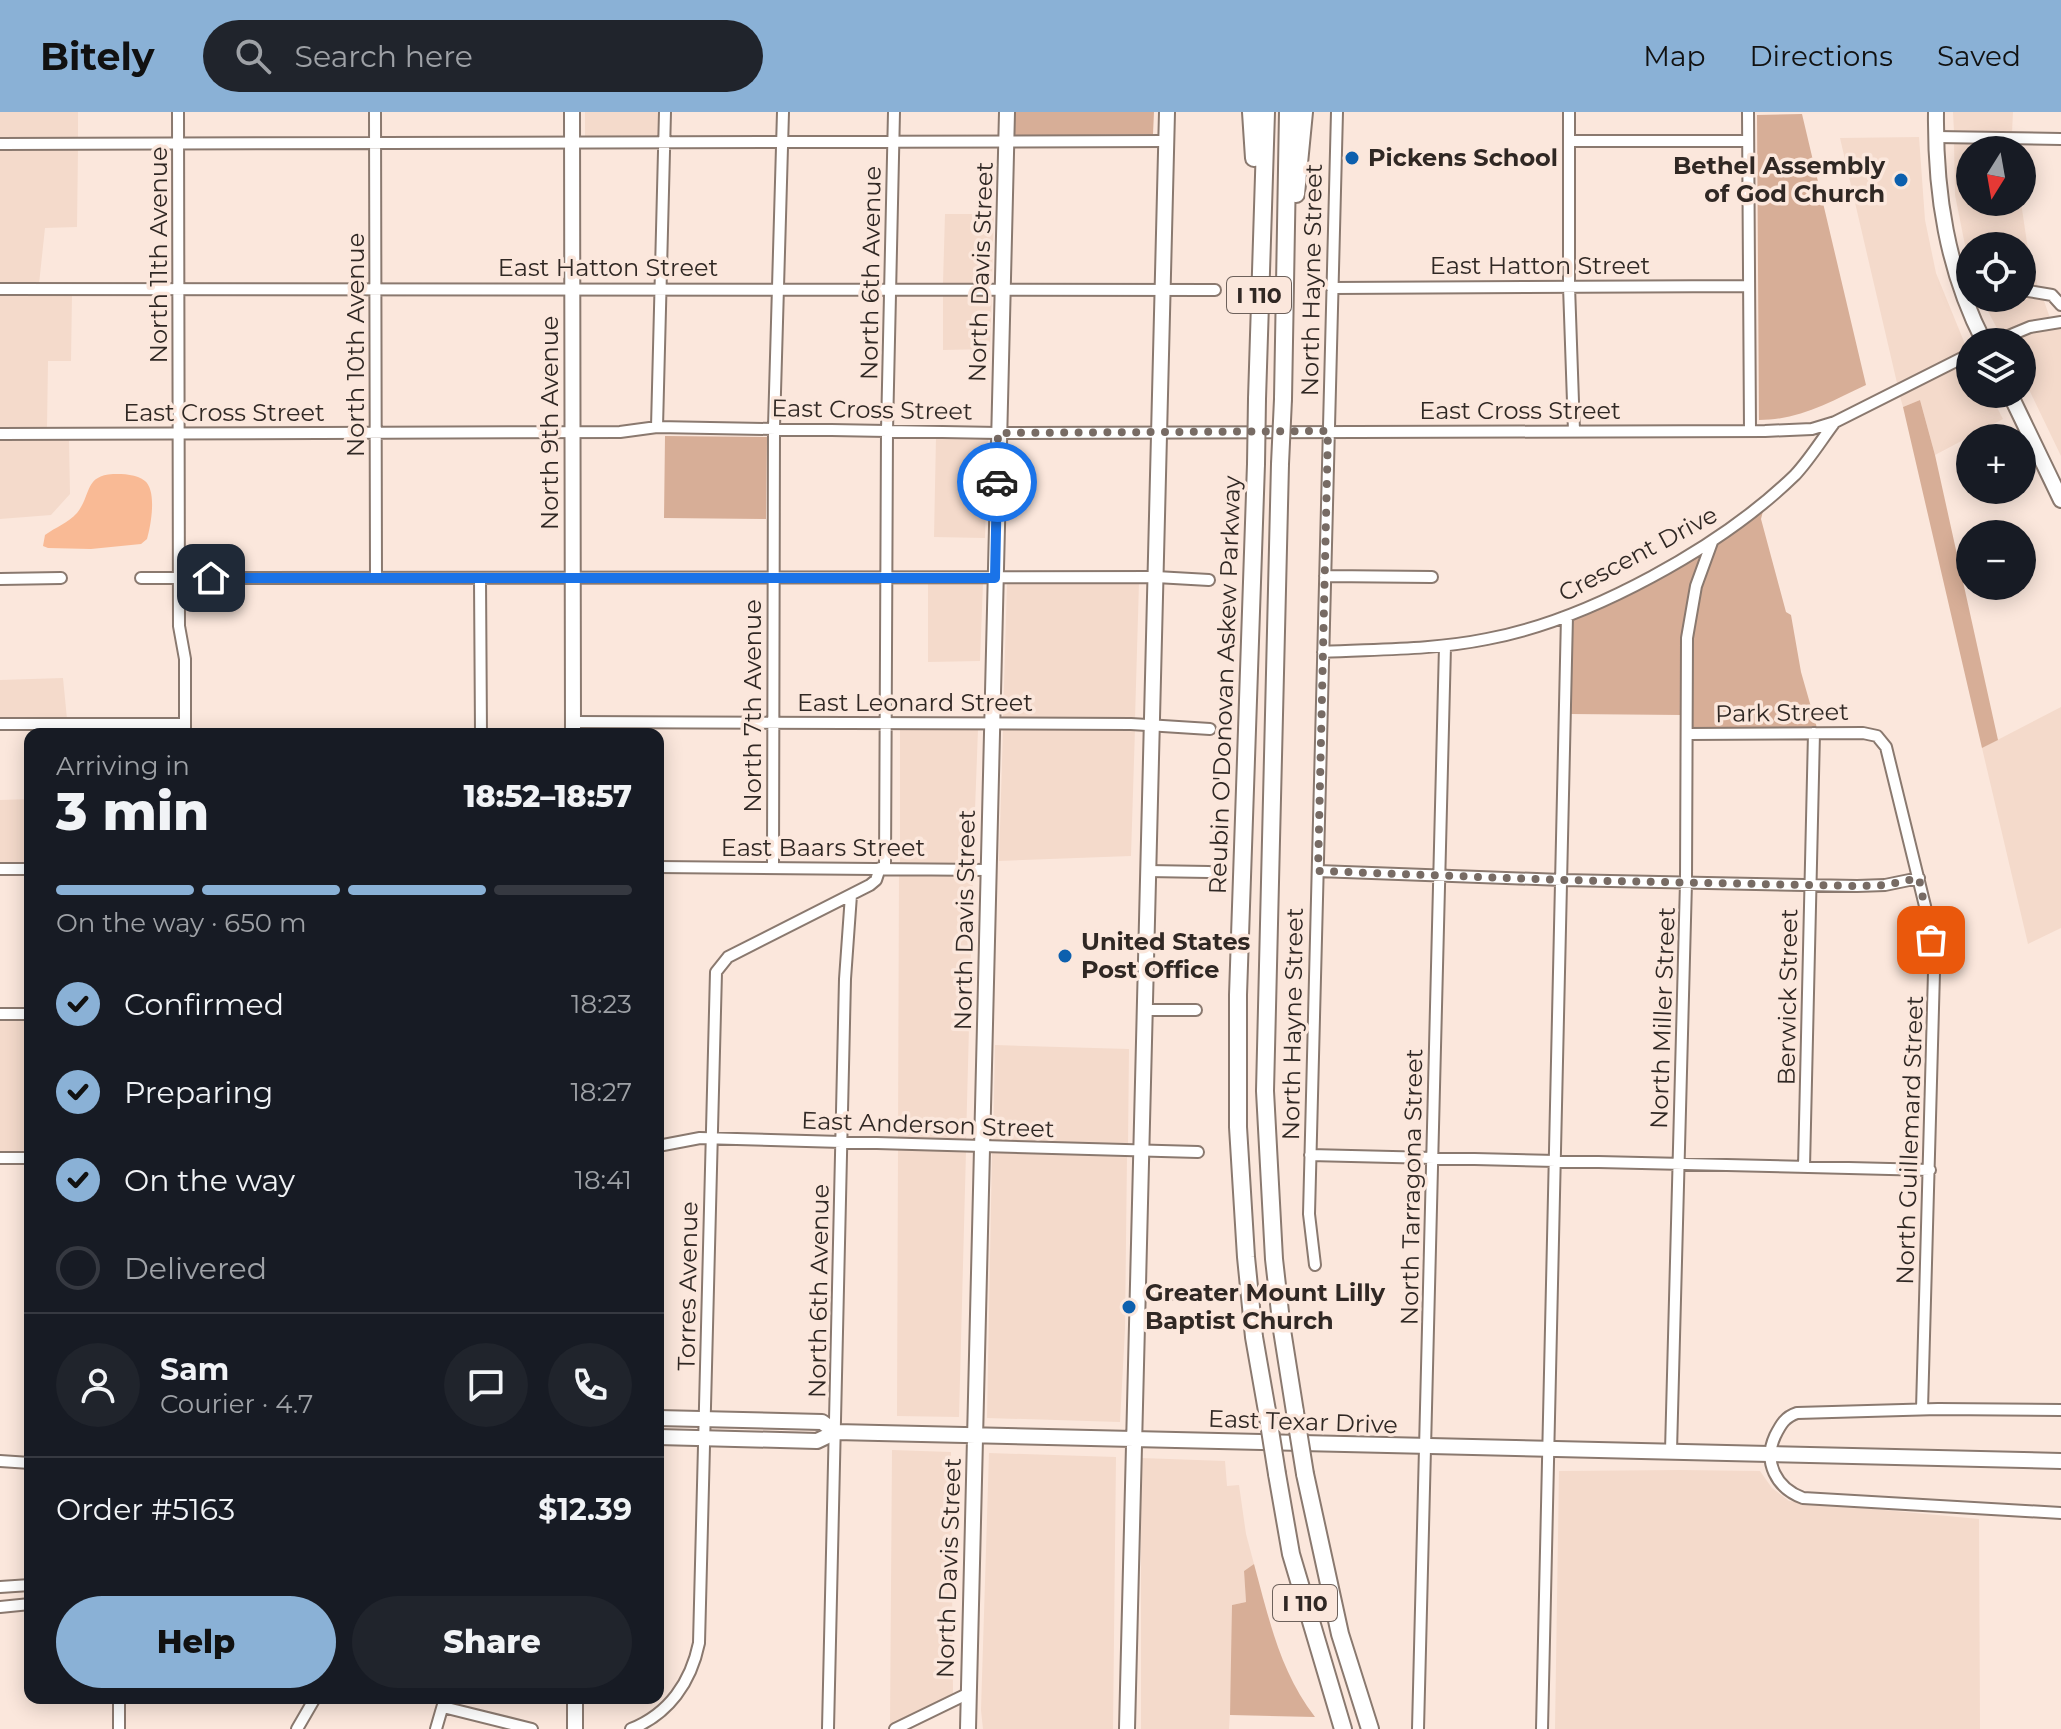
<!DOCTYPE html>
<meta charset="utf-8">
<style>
body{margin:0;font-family:Montserrat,sans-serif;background:#20242c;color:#f1f3f6;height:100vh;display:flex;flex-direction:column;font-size:30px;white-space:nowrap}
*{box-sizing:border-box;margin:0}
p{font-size:26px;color:#9ea1a6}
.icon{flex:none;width:44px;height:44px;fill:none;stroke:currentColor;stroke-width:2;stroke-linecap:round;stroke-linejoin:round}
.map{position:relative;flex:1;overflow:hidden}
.side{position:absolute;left:24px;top:616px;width:640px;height:976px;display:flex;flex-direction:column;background:#171b24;border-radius:16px;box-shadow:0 4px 20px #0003}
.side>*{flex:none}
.needle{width:52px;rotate:191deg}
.tools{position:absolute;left:1956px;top:24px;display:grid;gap:16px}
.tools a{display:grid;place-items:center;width:80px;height:80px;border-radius:50%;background:#171b24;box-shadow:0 4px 20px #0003;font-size:40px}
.pin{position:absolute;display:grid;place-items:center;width:68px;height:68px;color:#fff;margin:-34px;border-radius:16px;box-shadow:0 4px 12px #0006}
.courier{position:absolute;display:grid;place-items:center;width:80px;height:80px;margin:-40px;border:6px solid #1a73e8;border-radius:50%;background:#fff;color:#222;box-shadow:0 2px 10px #0007}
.overview em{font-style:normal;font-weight:800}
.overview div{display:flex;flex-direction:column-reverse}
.overview{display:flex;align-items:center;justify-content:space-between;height:136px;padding:0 32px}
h1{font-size:52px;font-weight:800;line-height:60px}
.bar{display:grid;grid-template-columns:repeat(4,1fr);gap:12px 8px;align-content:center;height:96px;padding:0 32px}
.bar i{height:10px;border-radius:6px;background:#363941}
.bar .selected{background:#8ab1d6}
.bar p{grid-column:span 4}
.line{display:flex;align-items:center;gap:20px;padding:0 32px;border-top:2px solid #363941}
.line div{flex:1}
.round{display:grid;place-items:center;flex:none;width:84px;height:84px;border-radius:42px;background:#20242c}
ol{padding:0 32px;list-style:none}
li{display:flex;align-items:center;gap:24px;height:88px}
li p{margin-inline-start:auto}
li .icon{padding:8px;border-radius:50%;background:#8ab1d6;color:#111;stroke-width:4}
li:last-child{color:#9ea1a6}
li i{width:44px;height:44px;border:4px solid #363941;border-radius:50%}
.cta{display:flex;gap:16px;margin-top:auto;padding:16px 32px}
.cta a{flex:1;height:92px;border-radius:48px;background:#8ab1d6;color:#111;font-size:32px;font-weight:800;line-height:92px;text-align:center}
.cta a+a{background:#20242c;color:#f1f3f6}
header{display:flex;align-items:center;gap:48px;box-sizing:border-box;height:112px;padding:0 40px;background:#8ab1d6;color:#111}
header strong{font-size:38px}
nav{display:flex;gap:44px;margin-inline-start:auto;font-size:28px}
.search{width:560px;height:72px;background:#20242c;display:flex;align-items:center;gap:20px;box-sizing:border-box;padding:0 28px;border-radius:44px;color:#9ea1a6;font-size:30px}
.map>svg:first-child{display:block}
.built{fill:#f4dacb}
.green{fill:#d7ae97}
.water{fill:#f9ba95}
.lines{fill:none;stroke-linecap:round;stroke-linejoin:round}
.minor-casing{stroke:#8a796f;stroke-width:14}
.major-casing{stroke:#8a796f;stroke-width:18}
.highway-casing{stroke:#8a796f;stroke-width:20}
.minor{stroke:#fff;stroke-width:10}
.major{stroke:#fff;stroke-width:14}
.highway{stroke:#fff;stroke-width:16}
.highway-bridge-casing{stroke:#8a796f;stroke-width:20;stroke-linecap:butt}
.highway-bridge{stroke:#fff;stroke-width:16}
.done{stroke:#776b64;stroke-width:8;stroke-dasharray:0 14.4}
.route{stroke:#1a73e8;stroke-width:10}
.poi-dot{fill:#0d60ae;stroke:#fbe7dc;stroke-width:3}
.labels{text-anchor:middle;stroke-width:7;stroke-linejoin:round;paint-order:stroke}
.shield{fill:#fbe7dc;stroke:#6d615b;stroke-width:2}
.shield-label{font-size:22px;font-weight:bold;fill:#302824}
.poi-label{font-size:24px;font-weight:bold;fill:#302824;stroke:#fbe7dc;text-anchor:start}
.street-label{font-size:24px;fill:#302824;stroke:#fbe7dc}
</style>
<header>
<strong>Bitely</strong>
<div class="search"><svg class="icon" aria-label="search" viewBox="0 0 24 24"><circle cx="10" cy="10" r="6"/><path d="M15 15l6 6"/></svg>Search here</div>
<nav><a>Map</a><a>Directions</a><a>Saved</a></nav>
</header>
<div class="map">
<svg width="2061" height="1617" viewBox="0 0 2061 1617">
<rect width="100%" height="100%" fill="#fbe7dc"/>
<path class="built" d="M0,0H78V26H0Z
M585,0H660L659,25H585Z
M1953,0H2013L2012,21L1954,20Z
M1919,25L1925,108L1936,161L1967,237L1897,271L1840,26Z
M1954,31L2013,32L2014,38H1970V90H2021L2027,131L2038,175L2022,172V134H1970V158L1955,83Z
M0,37H78L77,115L45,116L39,172H0Z
M945,102H994L992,171H943Z
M943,181H992L990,237L943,238Z
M0,182H72L71,249H48L47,316H0Z
M2022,183L2043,186L2050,206L2000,222L1981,186H2022Z
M2061,215V344L2022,263V230H2006L2031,220Z
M1970,247V282H1990L2003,307L1935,343L1920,288L1903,295L1899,281Z
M936,325L988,326L985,426L934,425Z
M0,327H69L70,382L51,403L0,407Z
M1139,470L1135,607L1003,606L1007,471Z
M928,471H983L980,549L928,550Z
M63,566L67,607H0V568Z
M2061,595V816L2028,832L1982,636Z
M900,617H978L973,752L900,751Z
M1003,617H1135L1131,744L999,749Z
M30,687V751H0V688Z
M899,762L973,763L966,1029L898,1027Z
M0,907H30V1041H0Z
M995,933L1129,937L1128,1033L993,1030Z
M898,1037L966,1039L959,1305L897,1304Z
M992,1040L1127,1044L1125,1217L1120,1310L987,1306Z
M892,1338L951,1340L953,1583L890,1614Z
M989,1341L1116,1345L1113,1617H983L981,1598Z
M1141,1346L1225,1349L1227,1374L1239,1373L1246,1422L1254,1452L1244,1459L1246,1490L1232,1493L1233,1550L1229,1617H1141Z
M1680,1358L1760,1359L1772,1376L1789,1389L1979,1407L1980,1617H1555L1559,1359Z"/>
<path class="green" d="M1015,0H1154L1153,22L1014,24Z
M1802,2L1866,273C1830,290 1799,308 1759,308L1757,3Z
M1920,288L1935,343L1998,628L1982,636L1903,295Z
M665,324L767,325L766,407L664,406Z
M1764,395L1761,407L1786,500L1791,503L1801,560L1817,616L1692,617V526L1700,476L1716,433Z
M1703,441C1681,493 1682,548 1683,603L1570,602L1572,508Z
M1254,1452C1269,1507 1280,1560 1315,1605L1230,1603L1232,1493L1246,1490L1244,1459Z"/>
<path class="water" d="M113,362C123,362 137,362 145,369C157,379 151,413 147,427L141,432L91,437L48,436L43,434L45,423C56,415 68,411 77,401C92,382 84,364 113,362Z"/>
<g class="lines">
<defs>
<path id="minor" d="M178,0L179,514L185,547V622
M375,0L376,466
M1569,0V174L1574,319
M1748,0L1750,319
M1937,25L2061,27
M1569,29H1748
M0,32L1166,29
M1332,176L1749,174
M0,177L1215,178
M2022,178L2052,183L2061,193
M1994,230L2030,215L2061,210
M657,315L665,0
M0,322L620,320L657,315L998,321L1765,319L1812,317L1835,310L1970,242
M1325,464L1432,465
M141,466L1156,465L1209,468
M0,467L61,466
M480,467L481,622
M1323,540C1377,537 1433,538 1487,527C1589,508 1721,435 1795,363C1810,347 1822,327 1835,310
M573,610L1131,612L1210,617
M0,612H185
M1688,622L1863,621L1877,624L1886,635L1926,798L1934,860L1922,1297
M658,755L988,758
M773,756L774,315L783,0
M885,756L887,319L894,0
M0,757H30
M1147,759L1209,760
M1318,759L1562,768L1857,774L1885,773L1919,766
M1145,898H1196
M0,902H30
M658,1034L700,1026L1198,1040
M1310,1043L1930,1058
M0,1046H30
M1804,1055L1814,621
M1315,1153L1309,1102L1337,0
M1138,1181L1194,1182
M2061,1298L1938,1297L1797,1301C1785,1305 1781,1312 1775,1324C1763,1350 1776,1376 1803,1386L2061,1401
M1671,1339L1686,770L1687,526L1696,474L1712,430
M0,1349L30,1351
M0,1475L30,1473
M0,1495L30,1492
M443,1595L532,1617
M119,1617V1586
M297,1617L315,1586
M436,1617L445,1586
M631,1617C669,1602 691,1570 699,1531L716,860L728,845L870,773L876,768L880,756
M828,1617L845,867L851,783
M895,1617L967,1582
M1418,1617L1445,534
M1542,1617L1567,504"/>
<path id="major" d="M572,0L573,622
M1936,0C1935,81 1947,158 1984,230
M2010,282L2061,388
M658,1306L822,1310L836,1320
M658,1325L817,1329L836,1320L2061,1349
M575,1586V1617
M968,1617L1007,0
M1127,1617L1167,0"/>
<path id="highway" d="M1251,0L1254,46
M1296,82L1304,0
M1257,287L1266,0
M1283,287L1288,0
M1256,352L1238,883V1015L1246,1145L1254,1225L1267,1299
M1280,352L1265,979L1274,1147L1282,1218L1295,1300
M1277,1362L1291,1442L1343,1617
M1305,1362L1340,1522L1370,1617"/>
</defs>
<use href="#minor" class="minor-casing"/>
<use href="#major" class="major-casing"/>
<use href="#highway" class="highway-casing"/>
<use href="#minor" class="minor"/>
<use href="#major" class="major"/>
<use href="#highway" class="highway"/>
<defs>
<path id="highway-bridge" d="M1256,352L1257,287
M1280,352L1283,287
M1267,1299L1277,1362
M1295,1300L1305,1362"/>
</defs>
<use href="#highway-bridge" class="highway-bridge-casing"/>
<use href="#highway-bridge" class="highway-bridge"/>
</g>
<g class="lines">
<path class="done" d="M997,370L998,321L1328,319L1318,759L1562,768L1857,774L1885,773L1919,766L1931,828"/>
<path class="route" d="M211,466H995L997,370"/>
</g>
<g class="poi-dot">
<circle cx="1352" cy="46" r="8"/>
<circle cx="1901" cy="68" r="8"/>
<circle cx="1065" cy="844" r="8"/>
<circle cx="1129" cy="1195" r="8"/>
</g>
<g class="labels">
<g class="shield">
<rect x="1227" y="165" width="64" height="36" rx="6"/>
<rect x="1273" y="1473" width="64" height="36" rx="6"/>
</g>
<g class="shield-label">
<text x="1259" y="191">I 110</text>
<text x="1305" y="1499">I 110</text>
</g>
<g class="poi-label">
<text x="1368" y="54">Pickens School</text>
<text x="1885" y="62" text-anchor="end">Bethel Assembly<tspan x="1885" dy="28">of God Church</tspan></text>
<text x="1081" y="838">United States<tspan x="1081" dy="28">Post Office</tspan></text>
<text x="1145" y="1189">Greater Mount Lilly<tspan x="1145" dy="28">Baptist Church</tspan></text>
</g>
<g class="street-label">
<text transform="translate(159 143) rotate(-90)" y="8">North 11th Avenue</text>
<text x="1540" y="162">East Hatton Street</text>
<text x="608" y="164">East Hatton Street</text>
<text transform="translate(981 160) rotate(-88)" y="8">North Davis Street</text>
<text transform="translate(871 161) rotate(-89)" y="8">North 6th Avenue</text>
<text transform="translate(1312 168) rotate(-89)" y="8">North Hayne Street</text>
<text transform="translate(356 233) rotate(-90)" y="8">North 10th Avenue</text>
<text transform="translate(872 298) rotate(1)" y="8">East Cross Street</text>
<text x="1520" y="307">East Cross Street</text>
<text x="224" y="309">East Cross Street</text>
<text transform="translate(550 311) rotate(-90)" y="8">North 9th Avenue</text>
<text transform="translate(1638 442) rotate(-28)" y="8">Crescent Drive</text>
<text transform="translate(1225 573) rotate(-88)" y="8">Reubin O'Donovan Askew Parkway</text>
<text x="915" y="599">East Leonard Street</text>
<text transform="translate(753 594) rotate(-90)" y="8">North 7th Avenue</text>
<text transform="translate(1782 601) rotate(-1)" y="8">Park Street</text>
<text x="823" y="744">East Baars Street</text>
<text transform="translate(965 808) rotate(-89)" y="8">North Davis Street</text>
<text transform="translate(1788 885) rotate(-89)" y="8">Berwick Street</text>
<text transform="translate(1663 906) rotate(-88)" y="8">North Miller Street</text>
<text transform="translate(1293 912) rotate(-89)" y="8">North Hayne Street</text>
<text transform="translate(928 1013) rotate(2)" y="8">East Anderson Street</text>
<text transform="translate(1910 1028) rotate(-88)" y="8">North Guillemard Street</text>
<text transform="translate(1412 1075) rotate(-89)" y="8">North Tarragona Street</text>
<text transform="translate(688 1174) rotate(-89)" y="8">Torres Avenue</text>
<text transform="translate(819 1179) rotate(-89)" y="8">North 6th Avenue</text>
<text transform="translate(1303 1310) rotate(2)" y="8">East Texar Drive</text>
<text transform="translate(949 1456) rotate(-88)" y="8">North Davis Street</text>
</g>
</g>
</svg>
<div class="tools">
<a><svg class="needle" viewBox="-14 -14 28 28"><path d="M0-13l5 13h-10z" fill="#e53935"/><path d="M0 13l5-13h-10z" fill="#9ea1a6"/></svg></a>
<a><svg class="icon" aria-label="locate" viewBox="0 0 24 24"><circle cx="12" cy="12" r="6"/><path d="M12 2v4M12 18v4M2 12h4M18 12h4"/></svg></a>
<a><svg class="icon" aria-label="layers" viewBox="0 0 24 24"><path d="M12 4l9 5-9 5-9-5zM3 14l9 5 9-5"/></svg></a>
<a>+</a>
<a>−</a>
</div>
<div class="pin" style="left:1931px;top:828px;background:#ea580c"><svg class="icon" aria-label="bag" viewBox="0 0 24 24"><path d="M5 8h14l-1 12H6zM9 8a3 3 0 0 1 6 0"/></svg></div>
<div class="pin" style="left:211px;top:466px;background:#1f2937"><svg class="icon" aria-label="home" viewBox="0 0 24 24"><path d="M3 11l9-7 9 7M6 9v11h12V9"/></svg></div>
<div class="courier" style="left:997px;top:370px"><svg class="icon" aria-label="car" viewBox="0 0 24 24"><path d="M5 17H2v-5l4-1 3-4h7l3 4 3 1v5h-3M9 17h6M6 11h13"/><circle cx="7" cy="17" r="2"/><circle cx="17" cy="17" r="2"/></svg></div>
<section class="side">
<div class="overview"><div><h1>3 min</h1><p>Arriving in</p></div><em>18:52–18:57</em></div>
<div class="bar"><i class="selected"></i><i class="selected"></i><i class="selected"></i><i></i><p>On the way · 650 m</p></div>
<ol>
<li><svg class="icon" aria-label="check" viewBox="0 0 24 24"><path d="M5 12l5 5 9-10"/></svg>Confirmed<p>18:23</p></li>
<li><svg class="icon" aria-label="check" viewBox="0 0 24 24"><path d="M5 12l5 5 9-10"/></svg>Preparing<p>18:27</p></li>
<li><svg class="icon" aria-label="check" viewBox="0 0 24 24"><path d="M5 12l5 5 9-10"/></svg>On the way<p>18:41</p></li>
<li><i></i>Delivered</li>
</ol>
<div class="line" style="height:144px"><a class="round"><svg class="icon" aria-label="person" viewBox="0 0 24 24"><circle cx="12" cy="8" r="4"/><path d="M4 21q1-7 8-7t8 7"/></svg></a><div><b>Sam</b><p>Courier · 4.7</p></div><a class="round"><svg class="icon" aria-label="chat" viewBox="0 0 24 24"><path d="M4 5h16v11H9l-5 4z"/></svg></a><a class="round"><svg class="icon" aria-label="phone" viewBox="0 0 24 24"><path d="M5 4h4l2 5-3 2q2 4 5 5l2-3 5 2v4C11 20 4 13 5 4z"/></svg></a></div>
<div class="line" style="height:104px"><div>Order #5163</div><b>$12.39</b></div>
<div class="cta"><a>Help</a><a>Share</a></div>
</section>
</div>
